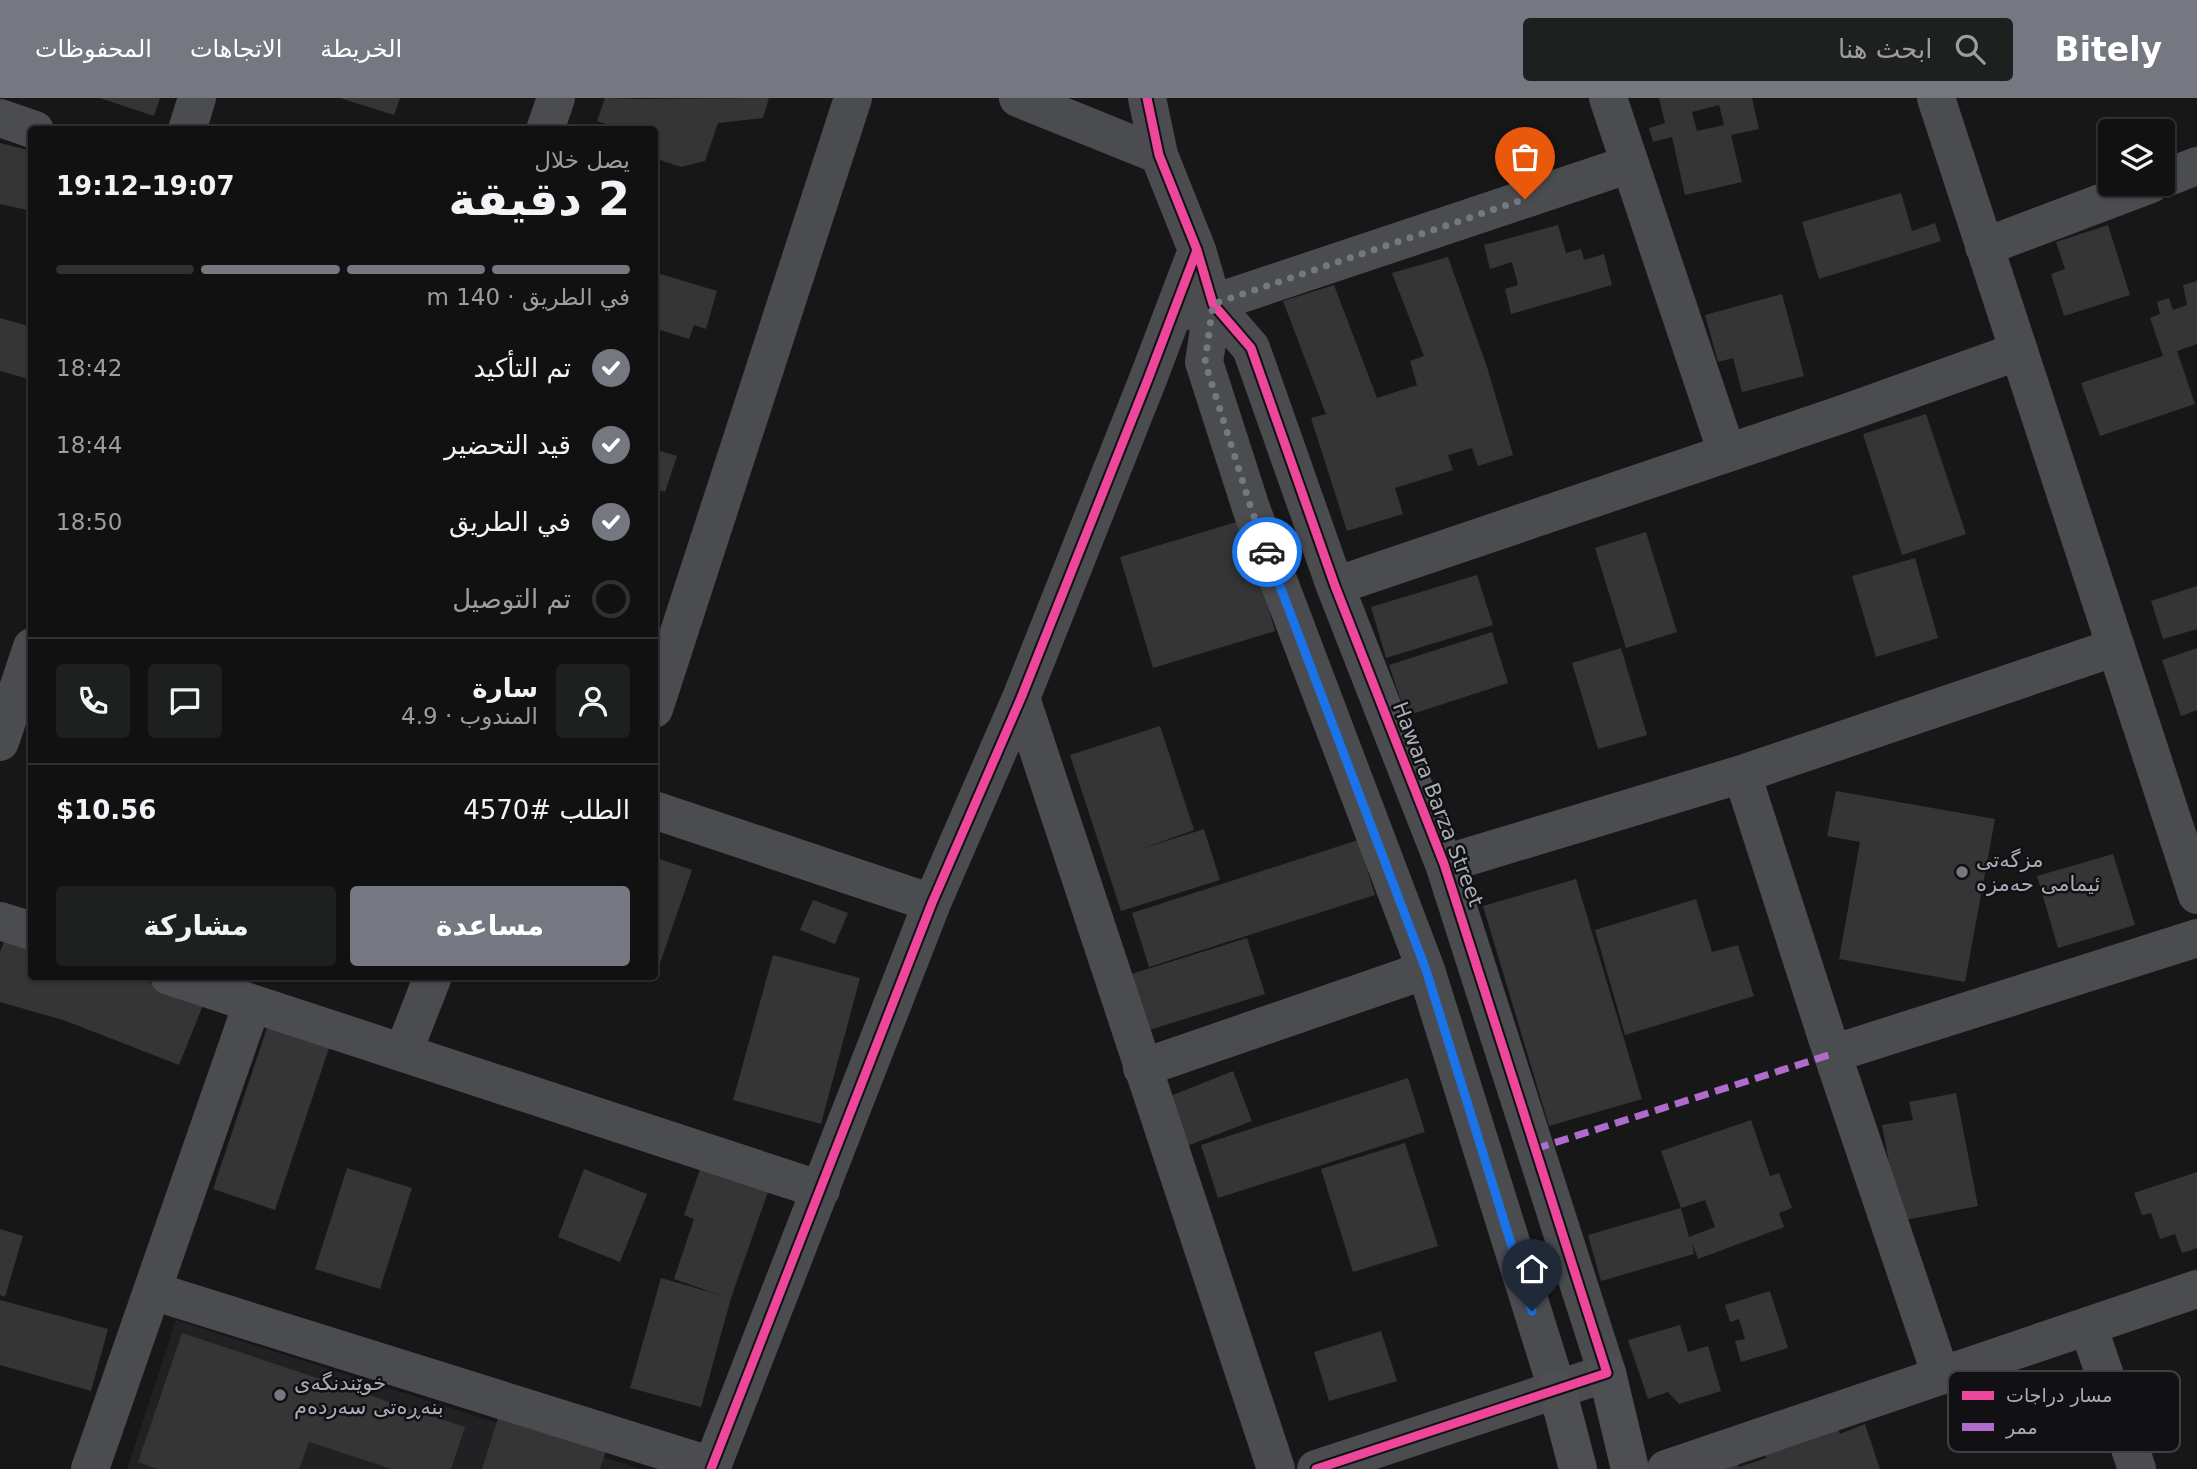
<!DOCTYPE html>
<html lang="ar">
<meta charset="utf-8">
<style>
body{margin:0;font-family:"DejaVu Sans",Vazirmatn,sans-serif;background:#1e1f1f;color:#f1f3f6;direction:rtl;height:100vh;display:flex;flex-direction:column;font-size:26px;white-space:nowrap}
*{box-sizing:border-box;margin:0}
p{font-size:23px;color:#9c9d9f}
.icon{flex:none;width:38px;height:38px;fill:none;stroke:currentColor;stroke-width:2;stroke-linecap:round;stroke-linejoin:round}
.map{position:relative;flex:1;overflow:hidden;direction:ltr}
.side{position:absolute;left:28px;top:28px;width:630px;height:854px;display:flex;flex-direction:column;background:#111;border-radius:7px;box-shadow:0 2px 5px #0004,0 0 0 2px #303131;direction:rtl}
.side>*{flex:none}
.controls{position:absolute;left:2098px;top:21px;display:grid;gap:14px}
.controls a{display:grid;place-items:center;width:77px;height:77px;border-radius:7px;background:#111;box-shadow:0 2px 5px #0004,0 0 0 2px #303131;font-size:35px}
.pin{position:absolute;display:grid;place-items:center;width:60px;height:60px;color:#fff;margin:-72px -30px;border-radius:50% 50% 50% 0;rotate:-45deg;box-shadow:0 0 7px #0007}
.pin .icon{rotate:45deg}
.courier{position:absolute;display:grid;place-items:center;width:70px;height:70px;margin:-35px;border:5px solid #1a73e8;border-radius:50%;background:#fff;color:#222;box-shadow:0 2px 9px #0007}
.summary em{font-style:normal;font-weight:700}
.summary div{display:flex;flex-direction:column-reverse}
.summary{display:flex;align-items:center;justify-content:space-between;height:119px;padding:0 28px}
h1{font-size:46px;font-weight:700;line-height:52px}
.bar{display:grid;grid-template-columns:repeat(4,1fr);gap:10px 7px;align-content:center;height:84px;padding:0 28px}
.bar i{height:9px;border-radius:5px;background:#303131}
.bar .selected{background:#757880}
.bar p{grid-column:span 4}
.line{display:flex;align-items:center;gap:18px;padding:0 28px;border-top:2px solid #303131}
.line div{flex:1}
.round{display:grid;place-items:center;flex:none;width:74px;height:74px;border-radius:7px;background:#1e1f1f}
ol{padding:0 28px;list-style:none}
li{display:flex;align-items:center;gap:21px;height:77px}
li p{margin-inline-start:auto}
li .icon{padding:7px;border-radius:50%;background:#757880;color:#fff;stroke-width:4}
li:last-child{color:#9c9d9f}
li i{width:38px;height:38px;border:4px solid #303131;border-radius:50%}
.primary-button{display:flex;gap:14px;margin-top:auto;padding:14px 28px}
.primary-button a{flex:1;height:80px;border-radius:7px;background:#757880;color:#fff;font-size:28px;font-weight:700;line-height:80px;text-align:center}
.primary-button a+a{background:#1e1f1f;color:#f1f3f6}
header{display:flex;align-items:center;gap:42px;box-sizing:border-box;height:98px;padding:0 35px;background:#757880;color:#fff}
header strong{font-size:33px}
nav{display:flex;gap:38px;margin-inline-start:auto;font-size:24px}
.search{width:490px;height:63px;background:#1e1f1f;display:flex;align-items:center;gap:18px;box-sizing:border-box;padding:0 24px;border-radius:7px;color:#9c9d9f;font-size:26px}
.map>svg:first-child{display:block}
.built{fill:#212123}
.building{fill:#353536;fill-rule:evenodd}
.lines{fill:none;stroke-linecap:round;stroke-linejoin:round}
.minor{stroke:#4b4c50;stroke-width:38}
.major{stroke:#4d4f52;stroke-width:38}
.quiet{stroke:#b06ccc;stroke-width:7;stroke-dasharray:14 7;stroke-linecap:butt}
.cycleway-casing{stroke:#111113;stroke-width:13}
.cycleway{stroke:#ed469a;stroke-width:9}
.done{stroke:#757880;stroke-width:7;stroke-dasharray:0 12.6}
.route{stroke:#1a73e8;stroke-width:9}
.poi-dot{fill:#757880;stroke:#111113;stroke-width:2.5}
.labels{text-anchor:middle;stroke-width:5;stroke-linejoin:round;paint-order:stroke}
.street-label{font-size:21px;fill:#a8adb8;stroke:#111113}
.poi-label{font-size:21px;fill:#a8adb8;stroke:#111113;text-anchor:start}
.key{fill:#111113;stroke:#3e4045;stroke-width:2}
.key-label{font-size:19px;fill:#a8adb8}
</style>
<header>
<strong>Bitely</strong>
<div class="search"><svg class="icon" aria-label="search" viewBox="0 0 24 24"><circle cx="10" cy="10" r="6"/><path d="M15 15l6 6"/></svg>ابحث هنا</div>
<nav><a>الخريطة</a><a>الاتجاهات</a><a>المحفوظات</a></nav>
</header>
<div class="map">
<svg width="2197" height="1371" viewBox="0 0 2197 1371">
<rect width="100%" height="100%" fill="#171717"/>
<path class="built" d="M176,1222L641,1371H127Z"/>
<path class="building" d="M100,0H160L154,18Z
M340,0H400L394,17Z
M605,0L639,1L769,0L763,20L718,25L705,63L681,69L654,60V32H607L609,27L597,23Z
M1659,0H1752L1759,31L1731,37L1742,84L1685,97L1672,39L1653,44L1649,30L1665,25ZM1719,7L1724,27L1697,33L1692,14Z
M0,45L32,53V113L0,106Z
M1901,95L1912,133L1935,125L1941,143L1819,181L1802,124Z
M1558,127L1566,155L1581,151L1584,162L1604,156L1612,187L1511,216L1505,191L1518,187L1512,164L1490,171L1484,147Z
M2108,127L2130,197L2064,218L2051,176L2065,171L2056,144Z
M1448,159L1487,269L1513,357L1478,368L1472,350L1448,357L1453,372L1395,390L1403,416L1347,433L1311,320L1326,316L1283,203L1334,187L1377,300L1417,287L1410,263L1424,258L1392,175Z
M654,174L717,193L706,231L694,227L689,241L654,230Z
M2197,183V246L2177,253L2195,306L2100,338L2081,285L2163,258L2150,220L2160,216L2157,204L2169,200L2173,212L2187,207L2183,187Z
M1782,196L1804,278L1742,294L1733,260L1718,264L1705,217Z
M0,220L32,229V282L0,273Z
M1926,316L1966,436L1902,457L1863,336Z
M654,351L677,358L665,394L654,390Z
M1243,422L1275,533L1153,570L1120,459Z
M1646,434L1677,534L1626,550L1595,450Z
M1915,460L1938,540L1876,559L1852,478Z
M1477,477L1493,527L1386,560L1371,509Z
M2197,488V531L2163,541L2151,503Z
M1492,534L1508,585L1406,618L1389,567Z
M1621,550L1647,637L1598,651L1572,565Z
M2197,550V612L2181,618L2162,562Z
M1160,628L1194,732L1141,751L1204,731L1220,782L1121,813L1070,657Z
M1836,693L1995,721L1965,884L1839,861L1860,744L1827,738Z
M1358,742L1375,797L1149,869L1132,815Z
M2113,756L2135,827L2058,850L2037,778Z
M654,759L692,772L657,874L654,873Z
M1576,781L1642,1001L1549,1028L1483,808Z
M1696,801L1712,854L1738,847L1754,898L1625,937L1595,832Z
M813,802L848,815L835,846L800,832Z
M6,839L32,846V878H133L203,907L179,967L66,923L0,904V854Z
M1247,840L1265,896L1146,933L1128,877Z
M773,857L860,880L821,1026L733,1002Z
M269,924L331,944L275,1112L213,1091Z
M1233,973L1252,1023L1187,1048L1168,999Z
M1408,980L1425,1034L1218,1100L1201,1047Z
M1956,995L1978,1108L1900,1123L1882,1027L1913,1022L1909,1004Z
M1751,1022L1770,1078L1779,1075L1792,1110L1779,1115L1784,1129L1698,1161L1692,1145L1694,1156L1601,1183L1588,1137L1681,1110L1661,1053ZM1705,1102L1715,1129L1689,1139L1681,1110Z
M1405,1045L1438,1148L1353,1174L1321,1071Z
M702,1066L770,1088L731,1200L701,1309L630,1290L661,1180L720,1197L674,1181L694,1121L684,1117Z
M347,1070L412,1090L380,1191L315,1171Z
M584,1071L647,1096L620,1164L558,1139Z
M2197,1074V1150L2182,1155L2175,1136L2160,1141L2151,1115L2142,1117L2134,1095Z
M0,1131L23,1138L5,1199L0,1197Z
M1770,1193L1788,1250L1741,1264L1735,1243L1745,1241L1739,1221L1730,1224L1725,1207Z
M0,1202L108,1231L91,1293L0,1267Z
M1680,1227L1688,1254L1708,1248L1721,1293L1679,1306L1668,1294L1648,1301L1628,1242Z
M1381,1233L1397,1283L1329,1303L1314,1254Z
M182,1235L465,1329L451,1371H392L309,1344L299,1371H157L138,1364Z
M500,1314L607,1350L600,1371H482Z
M1835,1322L1840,1336L1865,1326L1880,1371H1705L1736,1359L1739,1369L1766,1360L1762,1347Z"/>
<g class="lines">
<path class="minor" d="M1018,0L1159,57
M1147,0L1159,57L1197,152L1213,206L1251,250L1335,488L1444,766L1607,1275L1316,1371
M1608,0L1727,355
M1936,0L2197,797
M0,20L35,32
M187,32L197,0
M545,32L556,0
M2163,81L2197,68
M1984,149L2151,86
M1213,206L1204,264L1252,413L1426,872L1557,1291
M1190,213L1630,66
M1335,488L1840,317L2019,253
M1021,600L1276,1371
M654,611L853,0
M0,644L32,549
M1742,676L1827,940L1941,1278
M654,712L932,805
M1444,766L1742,676L2116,549
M0,823L32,833
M169,878L821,1092
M403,955L433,878
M1832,956L2197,840
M1142,970L1426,872
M153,1193L712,1368
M2088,1228L2137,1371
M90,1371L252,906
M711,1371L932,805L1021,600L1148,281L1197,152
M1666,1371L2197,1191"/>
<path class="major" d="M1607,1275L1630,1371
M1557,1291L1578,1371"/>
<path class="quiet" d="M1535,1051L1832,956"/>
<defs>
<path id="cycleway" d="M1147,0L1159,57L1197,152L1213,206L1251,250L1335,488L1444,766L1607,1275L1316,1371
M711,1371L932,805L1021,600L1148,281L1197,152"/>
</defs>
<use href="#cycleway" class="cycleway-casing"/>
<use href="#cycleway" class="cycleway"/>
</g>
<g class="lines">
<path class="done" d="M1267,454L1252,413L1205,264L1213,206L1525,101"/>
<path class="route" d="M1267,454L1426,872L1532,1213"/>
</g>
<g class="poi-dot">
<circle cx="1962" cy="774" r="7"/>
<circle cx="280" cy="1297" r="7"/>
</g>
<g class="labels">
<g class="street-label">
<text transform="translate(1438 706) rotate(69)" y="7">Hawara Barza Street</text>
</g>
<g class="poi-label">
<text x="1976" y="769">مزگەتی<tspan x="1976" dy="24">ئیمامی حەمزە</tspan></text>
<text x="294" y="1292">خوێندنگەی<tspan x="294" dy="24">بنەڕەتی سەردەم</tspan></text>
</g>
</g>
<rect x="1948" y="1273" width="232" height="81" rx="10" class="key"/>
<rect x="1962" y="1293" width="32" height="9" fill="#ed469a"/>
<rect x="1962" y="1325" width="32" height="8" fill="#b06ccc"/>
<g class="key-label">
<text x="2006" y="1304">مسار دراجات</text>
<text x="2006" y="1336">ممر</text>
</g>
</svg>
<div class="controls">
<a><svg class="icon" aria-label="layers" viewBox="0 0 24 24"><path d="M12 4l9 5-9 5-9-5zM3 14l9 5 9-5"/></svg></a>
</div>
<div class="pin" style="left:1525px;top:101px;background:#ea580c"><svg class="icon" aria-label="bag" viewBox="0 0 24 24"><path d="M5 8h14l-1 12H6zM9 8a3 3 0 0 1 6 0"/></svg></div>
<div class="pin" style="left:1532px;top:1213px;background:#1f2937"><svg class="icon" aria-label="home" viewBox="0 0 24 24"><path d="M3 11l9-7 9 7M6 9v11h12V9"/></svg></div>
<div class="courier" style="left:1267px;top:454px"><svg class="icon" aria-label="car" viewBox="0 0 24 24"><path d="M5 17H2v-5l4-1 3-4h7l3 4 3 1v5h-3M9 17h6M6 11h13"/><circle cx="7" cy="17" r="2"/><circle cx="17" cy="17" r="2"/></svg></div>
<section class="side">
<div class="summary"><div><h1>2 دقيقة</h1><p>يصل خلال</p></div><em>19:07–19:12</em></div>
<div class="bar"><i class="selected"></i><i class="selected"></i><i class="selected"></i><i></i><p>في الطريق · 140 m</p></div>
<ol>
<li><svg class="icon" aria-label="check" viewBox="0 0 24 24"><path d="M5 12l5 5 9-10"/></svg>تم التأكيد<p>18:42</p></li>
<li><svg class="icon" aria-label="check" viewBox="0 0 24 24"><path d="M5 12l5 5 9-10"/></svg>قيد التحضير<p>18:44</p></li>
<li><svg class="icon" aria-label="check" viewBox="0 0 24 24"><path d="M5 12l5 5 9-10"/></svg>في الطريق<p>18:50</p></li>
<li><i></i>تم التوصيل</li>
</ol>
<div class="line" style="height:126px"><a class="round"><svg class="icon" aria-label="person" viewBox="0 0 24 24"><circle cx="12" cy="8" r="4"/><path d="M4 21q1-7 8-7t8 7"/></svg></a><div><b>سارة</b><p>المندوب · 4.9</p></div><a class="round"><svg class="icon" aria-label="chat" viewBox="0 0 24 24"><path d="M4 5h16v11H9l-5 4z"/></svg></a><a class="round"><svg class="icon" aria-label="phone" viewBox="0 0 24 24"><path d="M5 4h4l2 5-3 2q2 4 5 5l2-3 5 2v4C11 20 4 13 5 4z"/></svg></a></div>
<div class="line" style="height:91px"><div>الطلب #4570</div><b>$10.56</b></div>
<div class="primary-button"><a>مساعدة</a><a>مشاركة</a></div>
</section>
</div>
